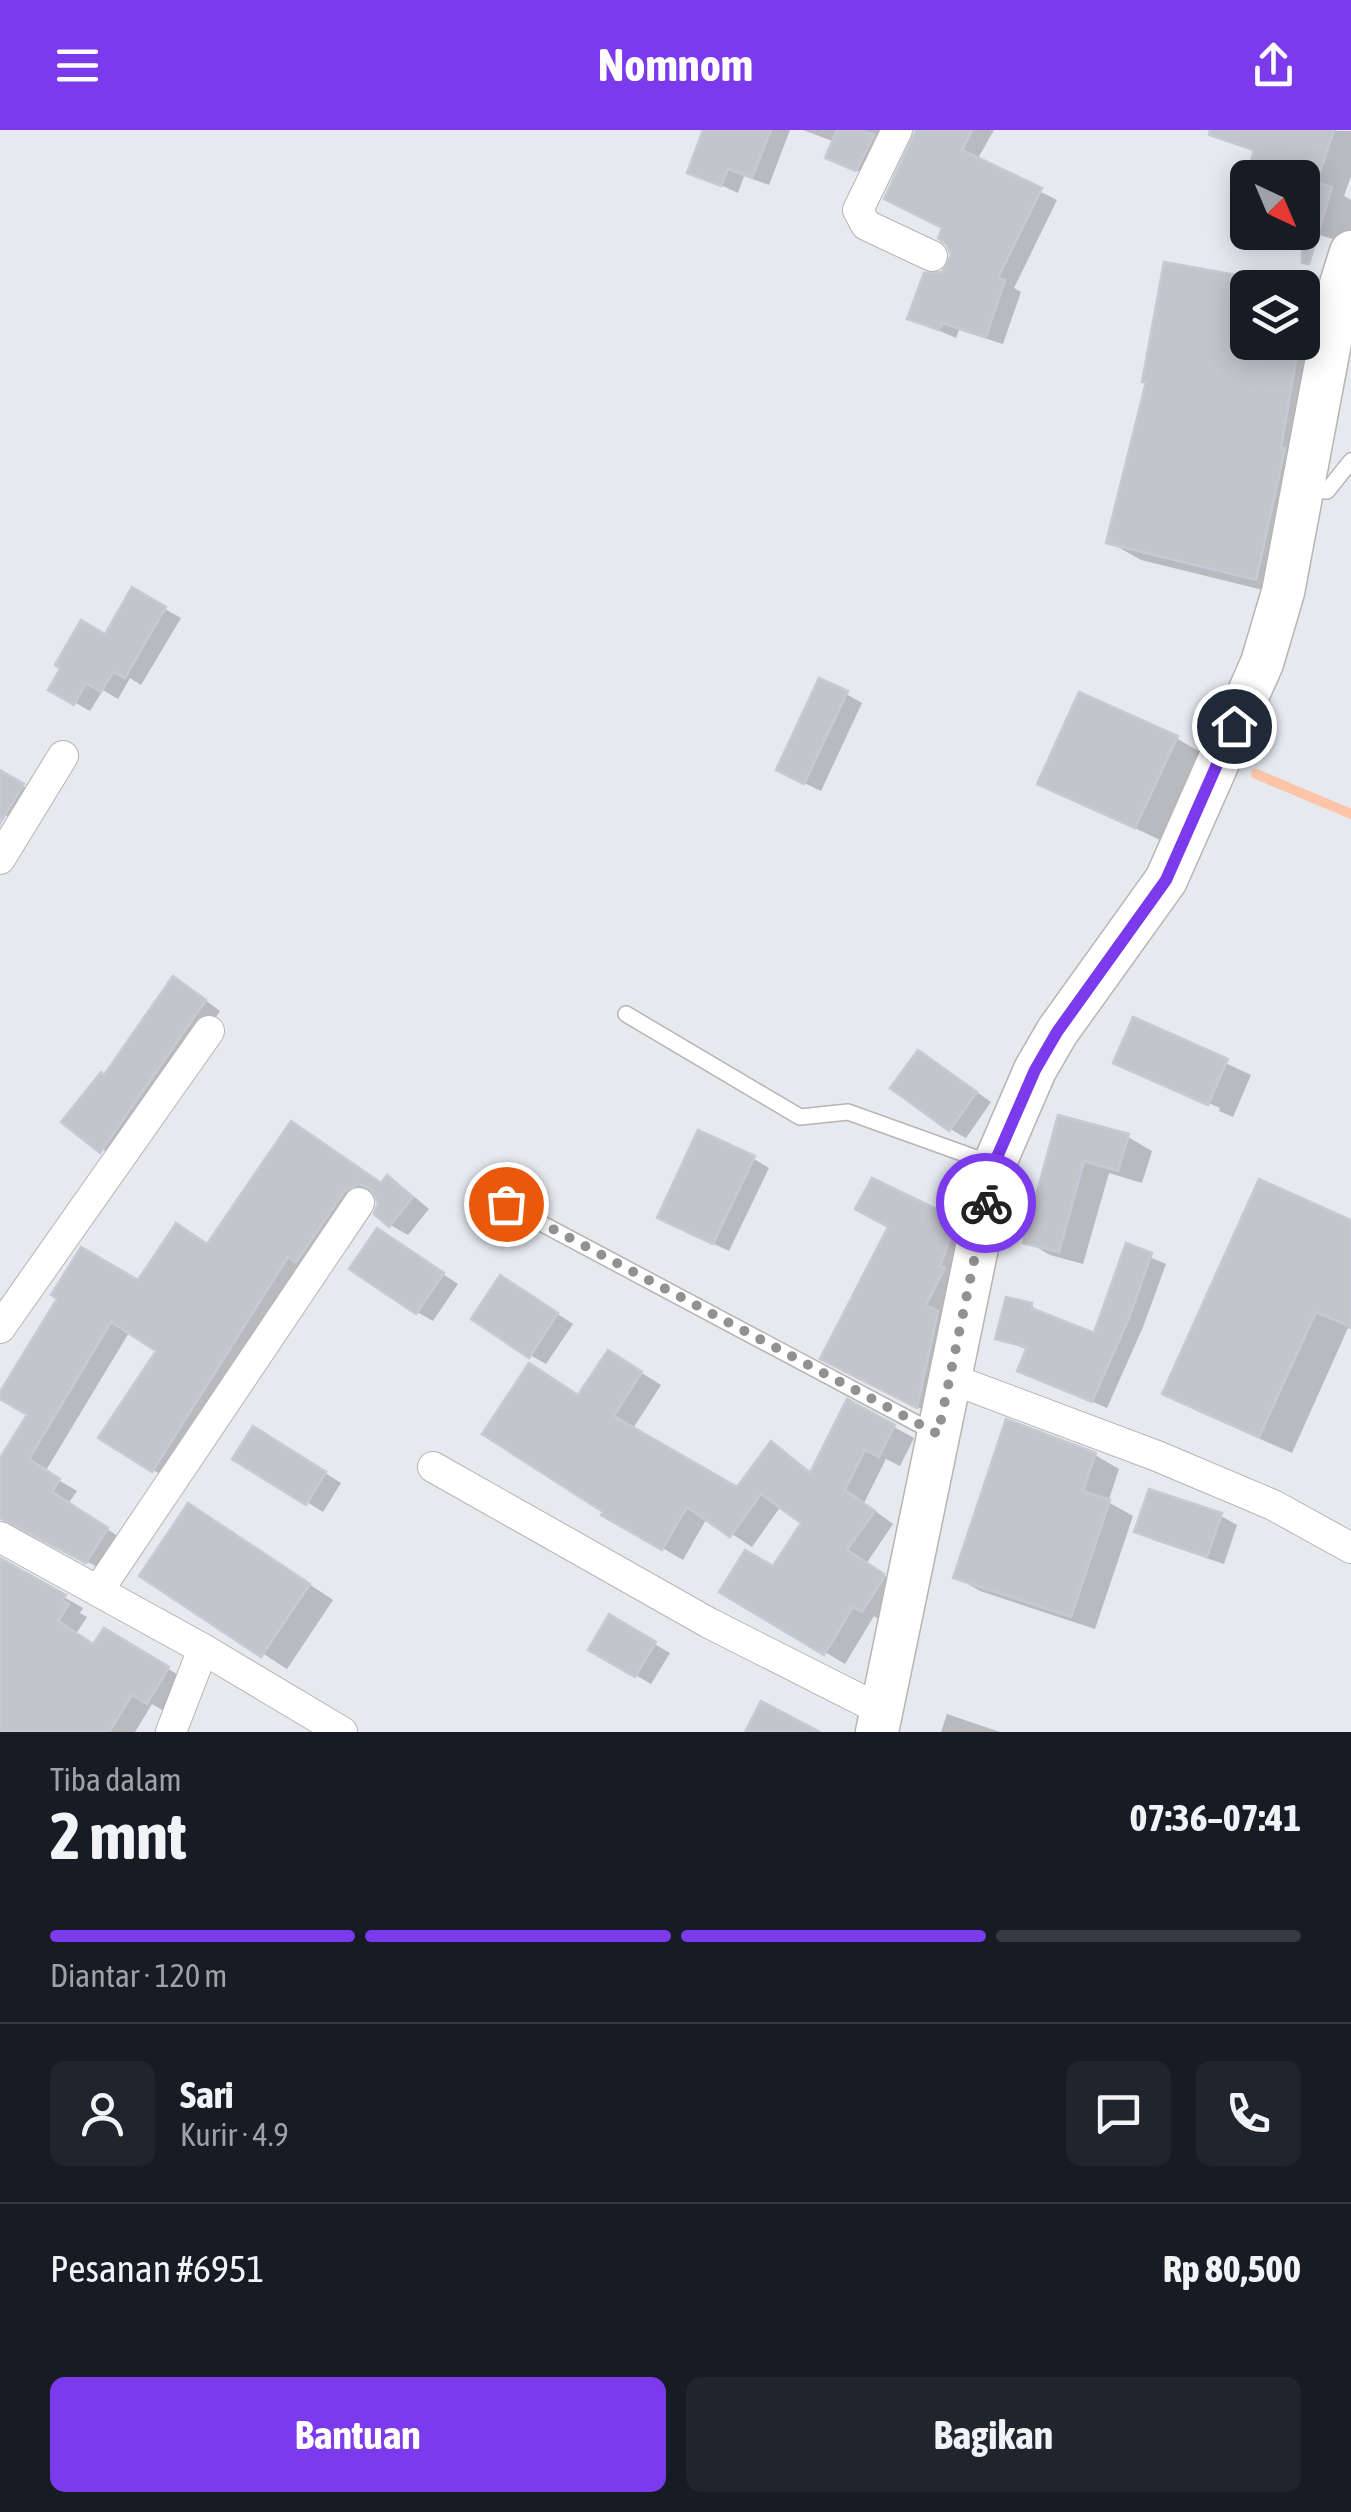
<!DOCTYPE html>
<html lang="id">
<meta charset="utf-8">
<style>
body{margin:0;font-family:"Asap Condensed",sans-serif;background:#20242c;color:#f1f3f6;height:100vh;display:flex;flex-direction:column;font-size:38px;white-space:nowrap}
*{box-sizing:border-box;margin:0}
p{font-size:32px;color:#9ea1a6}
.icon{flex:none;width:55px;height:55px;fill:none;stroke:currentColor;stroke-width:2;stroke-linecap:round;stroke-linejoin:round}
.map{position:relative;height:1602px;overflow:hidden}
.details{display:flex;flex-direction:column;background:#171b24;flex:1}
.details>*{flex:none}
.needle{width:65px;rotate:136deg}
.controls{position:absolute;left:1230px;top:30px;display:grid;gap:20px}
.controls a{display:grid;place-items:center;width:90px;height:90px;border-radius:15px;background:#171b24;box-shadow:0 5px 25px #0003;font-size:50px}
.pin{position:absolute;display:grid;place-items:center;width:85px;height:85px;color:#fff;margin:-42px;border:5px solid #fff;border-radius:50%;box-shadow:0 2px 10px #0007}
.courier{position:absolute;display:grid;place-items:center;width:100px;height:100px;margin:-50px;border:8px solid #7c3aed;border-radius:50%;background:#fff;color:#222;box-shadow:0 2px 12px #0007}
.overview em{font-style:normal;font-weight:700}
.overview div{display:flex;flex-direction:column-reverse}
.overview{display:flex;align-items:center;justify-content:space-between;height:170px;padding:0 50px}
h1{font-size:65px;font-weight:700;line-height:75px}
.bar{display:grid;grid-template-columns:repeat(4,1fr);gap:15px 10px;align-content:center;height:120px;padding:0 50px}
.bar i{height:12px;border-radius:8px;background:#363941}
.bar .on{background:#7c3aed}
.bar p{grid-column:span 4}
.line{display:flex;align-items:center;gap:25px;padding:0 50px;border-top:2px solid #363941}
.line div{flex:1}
.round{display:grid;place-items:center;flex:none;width:105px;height:105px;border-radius:15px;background:#20242c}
.cta{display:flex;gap:20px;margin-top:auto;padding:20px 50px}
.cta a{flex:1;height:115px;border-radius:15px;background:#7c3aed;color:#fff;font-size:40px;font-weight:700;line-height:115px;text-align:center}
.cta a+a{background:#20242c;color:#f1f3f6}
header{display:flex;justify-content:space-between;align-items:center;height:130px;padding:0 50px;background:#7c3aed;color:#fff;font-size:45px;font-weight:700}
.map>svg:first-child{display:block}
.shadow{fill:#0003}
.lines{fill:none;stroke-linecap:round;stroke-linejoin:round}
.stream{stroke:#fec4a7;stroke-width:10}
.building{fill:#c2c5ca;stroke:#c4cbd4;stroke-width:2.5}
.lane-casing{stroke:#b8b4b1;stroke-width:18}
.street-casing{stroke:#b8b4b1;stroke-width:32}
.secondary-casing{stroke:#b8b4b0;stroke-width:45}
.lane{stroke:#fff;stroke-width:15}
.street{stroke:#fff;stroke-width:30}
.secondary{stroke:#fff;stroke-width:42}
.done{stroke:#939190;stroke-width:10;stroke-dasharray:0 18}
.route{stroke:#7c3aed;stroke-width:12}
</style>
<header><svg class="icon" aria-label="menu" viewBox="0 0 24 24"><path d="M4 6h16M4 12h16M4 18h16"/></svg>Nomnom<svg class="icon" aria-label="share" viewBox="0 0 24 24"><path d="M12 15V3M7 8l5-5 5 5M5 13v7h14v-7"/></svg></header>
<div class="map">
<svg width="1351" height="1602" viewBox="0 0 1351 1602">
<rect width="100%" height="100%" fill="#e6e9ef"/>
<path class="shadow" d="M706,0H790L769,55L744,46L738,63L690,41Z
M803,0H899L873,48L829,27L835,12Z
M916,0H994L977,30L1057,70L1014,158L1021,162L1003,214L959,200L956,208L910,188L943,144L953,126Z
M1240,0L1351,1V46L1344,66L1351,70V99L1347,113L1302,100V48L1236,12Z
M1248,50V79L1240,74Z
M1166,135L1263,152L1273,158H1248V212H1302V194L1334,212L1287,466L1141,430L1109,412L1149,253Z
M133,461L181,488L141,555L130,548L118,569L103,560L90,581L51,559L106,507Z
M846,564L862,573L821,661L794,648Z
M1176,608L1200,622L1160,710L1040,653Z
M0,643L38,665L21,694L0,682Z
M189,858L220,881L117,1030L65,991Z
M1135,891L1251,945L1233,987L1219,981L1220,978L1138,941V945L1116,932Z
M934,932L991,972L966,1008L950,999Z
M1060,988L1128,1007L1152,1021L1142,1053L1109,1043L1083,1134L1050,1125L1026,1111Z
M292,994L382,1054L387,1049L405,1059L429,1079L408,1105L390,1095L376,1065L362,1071L171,1350L153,1340L160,1220L130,1201L45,1342L77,1361L68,1374L124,1410L105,1441L0,1386V1326L3,1328L139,1153L209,1116Z
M754,1029L769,1038L729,1121L676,1096Z
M956,1091L978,1103L939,1288L845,1240L891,1096Z
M1351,1092V1199L1348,1198L1292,1323L1197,1281L1165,1263Z
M393,1111L458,1154L433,1191L417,1182Z
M1127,1117L1166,1134L1143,1197L1107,1278L1020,1240L1028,1220L998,1208L1007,1170L1032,1176L1045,1186L1095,1206Z
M516,1157L573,1194L546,1234L530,1225Z
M629,1235L661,1255L632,1300L738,1360L772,1315L813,1343L894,1297L914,1308L900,1336L886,1329L864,1373L893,1394L866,1434L904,1458L883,1492L874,1486L845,1534L723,1461L774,1439L804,1393L781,1376L752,1417L707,1388L683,1430L605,1384L580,1268Z
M269,1308L341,1353L323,1382L307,1372Z
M1095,1325L1119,1339L1108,1372L1133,1386L1095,1499L980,1461L956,1447Z
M1151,1362L1221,1386L1237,1395L1224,1434L1153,1410L1137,1401Z
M213,1390L333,1470L287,1539L142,1446Z
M0,1431L83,1478L80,1483L87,1487L76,1504L95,1517L105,1502L187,1550L167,1583L152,1574L135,1602H0Z
M610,1488L670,1523L651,1554L591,1519Z
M947,1584L1000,1602H941Z"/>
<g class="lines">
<path class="stream" d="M1256,644L1351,684"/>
</g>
<path class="building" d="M703,0H771L752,48L728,39L721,56L687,43Z
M837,0H861L874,5L856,41L825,28Z
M916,0H972L962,20L1042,58L998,148L1005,150L986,207L942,193L939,200L907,189L924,143L942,142L951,125L947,115L938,108L942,98L884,69Z
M1210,0H1334L1318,48H1246L1254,20L1209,5Z
M1302,48L1332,57L1309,134L1302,133Z
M1164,132L1248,147V212H1299L1281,318H1285L1256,450L1106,413L1146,252H1142Z
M132,457L166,477L125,548L113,542L101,562L86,553L74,575L48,560L60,539L55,535L81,490L105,504Z
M819,548L848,561L804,654L776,640Z
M1079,562L1178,606L1135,698L1037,654Z
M0,640L24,654L0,693Z
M173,846L206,870L100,1023L61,992L101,942L104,945Z
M1133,887L1228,929L1208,975L1113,933Z
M918,920L977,962L949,1001L890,958Z
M1058,985L1129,1004L1118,1041L1084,1031L1059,1122L1023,1113Z
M291,991L381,1053L387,1045L413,1067L389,1097L374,1084L378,1073L370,1058L359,1054L344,1062L296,1132L288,1127L152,1342L98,1308L156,1221L111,1192L29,1329L60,1349L52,1362L108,1398L86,1433L0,1388V1328L27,1285L0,1269V1262L57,1169L51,1165L81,1117L138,1150L176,1093L207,1114Z
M698,1000L755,1026L713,1114L657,1088Z
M872,1048L957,1089L940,1136L945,1138L926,1175L938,1181L917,1278L820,1229L888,1097L855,1079Z
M1259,1049L1351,1090V1197L1316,1182L1259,1307L1162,1264Z
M377,1098L444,1143L416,1184L349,1139Z
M1126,1113L1152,1123L1129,1188L1092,1272L1017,1241L1027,1217L995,1209L1006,1167L1032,1173L1031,1178L1094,1203Z
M500,1145L558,1183L529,1228L471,1189Z
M608,1220L642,1242L614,1286L737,1357L771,1311L810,1343L847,1269L895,1295L879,1327L865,1320L845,1360L875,1381L847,1420L884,1444L883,1449L862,1482L853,1477L824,1525L719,1462L745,1420L773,1436L801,1393L761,1364L730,1407L687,1377L662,1420L601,1385L603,1382L482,1304L529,1233L578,1265Z
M1006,1289L1096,1323L1083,1361L1110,1370L1071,1487L953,1448Z
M253,1296L326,1342L306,1375L232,1329Z
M1149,1359L1222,1383L1207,1427L1134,1402Z
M188,1373L310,1454L261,1527L139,1446Z
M0,1428L66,1465L62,1470L69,1474L58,1491L93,1514L104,1498L169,1537L147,1574L132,1565L109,1602H0Z
M609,1484L656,1512L635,1547L588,1520Z
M761,1571L820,1602H745Z"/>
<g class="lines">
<defs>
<path id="lane" d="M1306,360L1327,361L1351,331
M626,884L800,987L848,982L990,1033
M505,1074L935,1303"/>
<path id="street" d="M897,0L858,80L866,95L932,126
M0,729L63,626
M0,1198L209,901
M949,1248L1157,1326L1273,1375L1351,1418
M433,1337L709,1493L881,1580
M0,1407L203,1519L342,1602
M98,1461L359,1073
M171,1602L203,1519"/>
<path id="secondary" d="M877,1602L994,1035L1035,940L1057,902L1166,750L1262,533L1283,462L1341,154L1351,122"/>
</defs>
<use href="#lane" class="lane-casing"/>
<use href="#street" class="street-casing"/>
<use href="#secondary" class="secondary-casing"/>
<use href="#lane" class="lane"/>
<use href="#street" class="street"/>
<use href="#secondary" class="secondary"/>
</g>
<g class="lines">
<path class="done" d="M506,1074L938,1304L986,1073"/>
<path class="route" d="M986,1073L994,1034L1035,940L1057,902L1166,750L1234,596"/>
</g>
</svg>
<div class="controls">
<a><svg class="needle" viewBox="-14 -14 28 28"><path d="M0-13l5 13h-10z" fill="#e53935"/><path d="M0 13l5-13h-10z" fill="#9ea1a6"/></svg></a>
<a><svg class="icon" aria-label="layers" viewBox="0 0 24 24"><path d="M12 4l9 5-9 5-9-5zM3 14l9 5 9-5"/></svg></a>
</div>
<div class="pin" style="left:506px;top:1074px;background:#ea580c"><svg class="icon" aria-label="bag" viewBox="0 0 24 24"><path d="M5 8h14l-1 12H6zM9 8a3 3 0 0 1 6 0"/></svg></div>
<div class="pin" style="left:1234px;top:596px;background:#1f2937"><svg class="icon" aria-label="home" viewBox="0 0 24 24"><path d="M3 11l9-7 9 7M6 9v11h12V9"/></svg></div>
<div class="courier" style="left:986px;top:1073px"><svg class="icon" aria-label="bike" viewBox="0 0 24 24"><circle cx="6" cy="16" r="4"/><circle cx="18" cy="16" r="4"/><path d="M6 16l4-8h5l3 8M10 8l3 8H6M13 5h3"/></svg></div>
</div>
<section class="details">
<div class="overview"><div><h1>2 mnt</h1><p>Tiba dalam</p></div><em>07:36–07:41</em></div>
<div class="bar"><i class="on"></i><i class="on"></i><i class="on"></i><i></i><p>Diantar · 120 m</p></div>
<div class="line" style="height:180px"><a class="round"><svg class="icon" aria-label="person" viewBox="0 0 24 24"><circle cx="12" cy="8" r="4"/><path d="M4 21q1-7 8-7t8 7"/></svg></a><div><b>Sari</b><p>Kurir · 4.9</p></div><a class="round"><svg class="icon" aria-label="chat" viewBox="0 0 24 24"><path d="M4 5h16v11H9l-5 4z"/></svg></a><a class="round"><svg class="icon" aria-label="phone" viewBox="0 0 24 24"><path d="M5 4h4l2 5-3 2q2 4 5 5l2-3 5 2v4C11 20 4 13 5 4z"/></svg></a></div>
<div class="line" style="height:130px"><div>Pesanan #6951</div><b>Rp 80,500</b></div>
<div class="cta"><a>Bantuan</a><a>Bagikan</a></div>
</section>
